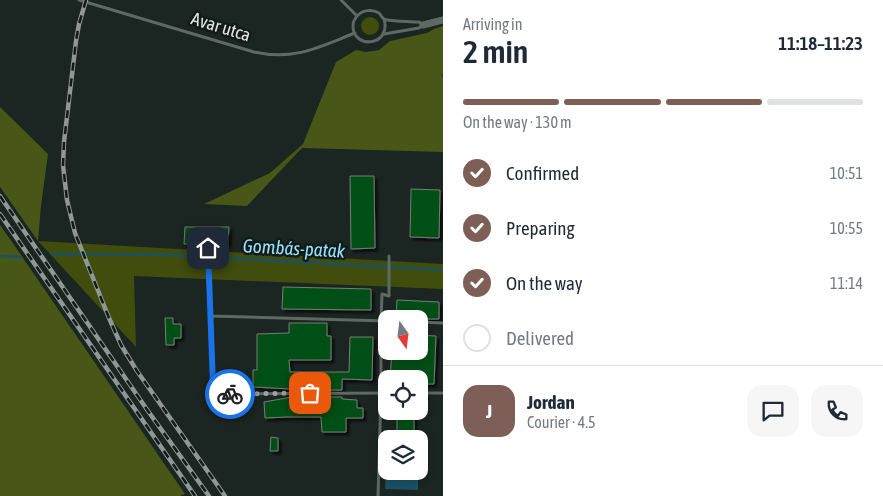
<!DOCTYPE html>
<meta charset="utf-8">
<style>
body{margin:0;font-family:"Asap Condensed",sans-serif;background:#f6f6f7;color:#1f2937;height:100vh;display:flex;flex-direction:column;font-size:19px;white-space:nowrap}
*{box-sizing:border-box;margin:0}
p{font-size:16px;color:#747a83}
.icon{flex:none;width:28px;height:28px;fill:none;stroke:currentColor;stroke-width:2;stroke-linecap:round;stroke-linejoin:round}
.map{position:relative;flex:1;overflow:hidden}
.side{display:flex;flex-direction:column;background:#fff;width:440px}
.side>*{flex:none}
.needle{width:32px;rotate:166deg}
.controls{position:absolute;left:378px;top:310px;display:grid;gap:10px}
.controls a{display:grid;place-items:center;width:50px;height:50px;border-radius:10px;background:#fff;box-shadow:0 2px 8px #0003;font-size:25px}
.pin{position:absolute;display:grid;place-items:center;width:42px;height:42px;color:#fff;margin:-21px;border-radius:10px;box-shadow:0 2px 8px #0006}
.courier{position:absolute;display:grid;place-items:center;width:50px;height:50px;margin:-25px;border:4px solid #1a73e8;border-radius:50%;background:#fff;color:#222;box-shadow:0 1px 6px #0007}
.summary em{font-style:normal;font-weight:600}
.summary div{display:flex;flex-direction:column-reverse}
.summary{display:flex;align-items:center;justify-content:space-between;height:85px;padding:0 20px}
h1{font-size:32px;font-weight:600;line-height:38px}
.bar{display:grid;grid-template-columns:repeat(4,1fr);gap:8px 5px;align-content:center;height:60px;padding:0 20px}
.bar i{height:6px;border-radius:4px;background:#e0e1e3}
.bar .on{background:#7e5f57}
.bar p{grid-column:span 4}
.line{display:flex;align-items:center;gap:12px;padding:0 20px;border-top:1px solid #e0e1e3}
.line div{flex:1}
.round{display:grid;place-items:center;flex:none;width:52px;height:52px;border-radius:15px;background:#f6f6f7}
ol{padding:0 20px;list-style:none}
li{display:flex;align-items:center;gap:15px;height:55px}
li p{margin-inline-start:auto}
li .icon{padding:5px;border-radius:50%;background:#7e5f57;color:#fff;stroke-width:4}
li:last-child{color:#747a83}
li i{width:28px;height:28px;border:2px solid #e0e1e3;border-radius:50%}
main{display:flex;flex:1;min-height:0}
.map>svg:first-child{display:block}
.green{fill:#404d0d}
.forest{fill:#485618}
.water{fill:#1a5265}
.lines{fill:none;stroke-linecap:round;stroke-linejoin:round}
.stream{stroke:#1a5265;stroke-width:2.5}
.building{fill:#064f19;stroke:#767e76;filter:url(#shadow)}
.service{stroke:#5e6965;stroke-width:3}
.minor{stroke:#5e6965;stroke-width:7}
.rail-casing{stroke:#909895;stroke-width:4.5}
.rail{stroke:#121b18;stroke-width:2.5;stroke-dasharray:8;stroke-linecap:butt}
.done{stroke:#9ca4a1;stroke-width:5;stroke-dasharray:0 9}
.route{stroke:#1a73e8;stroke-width:6}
.labels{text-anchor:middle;stroke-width:5;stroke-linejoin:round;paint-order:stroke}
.street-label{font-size:18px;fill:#e2e8e6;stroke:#121b18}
.water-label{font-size:19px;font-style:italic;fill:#97e2fd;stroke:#121b18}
</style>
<main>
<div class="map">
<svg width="443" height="496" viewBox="0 0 443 496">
<defs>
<filter id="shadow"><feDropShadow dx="3" dy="3" stdDeviation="1" flood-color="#0009"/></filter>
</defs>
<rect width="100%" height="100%" fill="#1b2521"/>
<path class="green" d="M361 26a9 9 0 1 1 18 0a9 9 0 1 1-18 0Z
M38,241L443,264V289L134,276L136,347Z"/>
<path class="forest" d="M443,26V73L442,76L443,77V152L302,148L247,206L204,204L270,173L303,144L336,62L356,50L366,52L379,50L390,41L427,33L434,29Z
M0,107L48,154L41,206L38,241L0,187Z
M0,225L12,242L185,494L180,496H0Z"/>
<path class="water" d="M386,467V471H418V490L385,489Z"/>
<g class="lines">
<path class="stream" d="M52,254L171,255L443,270
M0,256L21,257"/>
</g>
<path class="building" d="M350,176H374L375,248L351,249Z
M411,189L440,190L439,238L410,237Z
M185,227H229L228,244H184Z
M283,287L371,289V310L282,309Z
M397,300L439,302V319H396Z
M165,318H173V324H181V338H174V345H166Z
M289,323H327V336H331V360H289L290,372H349L350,337H373L372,380L342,379V390H310L253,387V370H257V334L289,333Z
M419,335L436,336L434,384H419V379H390L392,351H419Z
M292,397H342V399L357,400V408H363V418H346V432H322L321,417H287L265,418L264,402Z
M397,412H414V439H397Z
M271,437L278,438V451H270Z"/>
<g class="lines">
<path class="service" d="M79,0L254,52C294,61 319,47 355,33
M341,0L357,16
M384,19C392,46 353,50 353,26C353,22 355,18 358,15C363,10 372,9 379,13C381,15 382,18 384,19C387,21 413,22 419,22L422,24
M384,34L419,28L423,25
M208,248L213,386L216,392L220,394L386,393
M211,316L386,321
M419,322L443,323
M419,393H443
M378,496L381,393V321L382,294L389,296V256"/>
<path class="minor" d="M423,25L443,20"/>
<defs>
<path id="rail" d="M86,0L79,24L76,41L64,142L63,165L67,200L75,233L109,318L121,345L137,371L225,496
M0,196L148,411L209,496
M0,214L195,496"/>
</defs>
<use href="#rail" class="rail-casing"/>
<use href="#rail" class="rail"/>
</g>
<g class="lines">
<path class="done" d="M230,394L310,393"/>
<path class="route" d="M208,248L213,386C218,395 221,394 230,394"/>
</g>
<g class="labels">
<g class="street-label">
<text transform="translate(221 27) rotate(17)" y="6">Avar utca</text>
</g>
<g class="water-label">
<text transform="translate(294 248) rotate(3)" y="7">Gombás-patak</text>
</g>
</g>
</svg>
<div class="controls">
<a><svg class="needle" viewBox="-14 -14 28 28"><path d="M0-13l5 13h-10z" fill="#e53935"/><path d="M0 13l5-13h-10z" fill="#747a83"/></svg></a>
<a><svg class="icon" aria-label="locate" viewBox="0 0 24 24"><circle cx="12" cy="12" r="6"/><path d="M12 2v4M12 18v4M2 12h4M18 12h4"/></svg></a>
<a><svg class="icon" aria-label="layers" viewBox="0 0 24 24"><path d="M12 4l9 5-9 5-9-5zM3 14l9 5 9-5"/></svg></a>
</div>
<div class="pin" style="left:310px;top:393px;background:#ea580c"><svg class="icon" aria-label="bag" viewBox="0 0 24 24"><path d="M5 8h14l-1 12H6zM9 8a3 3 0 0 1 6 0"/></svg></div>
<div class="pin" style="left:208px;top:248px;background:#1f2937"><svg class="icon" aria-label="home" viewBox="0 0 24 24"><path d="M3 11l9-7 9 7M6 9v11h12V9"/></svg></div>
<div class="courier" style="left:230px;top:394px"><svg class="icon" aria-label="bike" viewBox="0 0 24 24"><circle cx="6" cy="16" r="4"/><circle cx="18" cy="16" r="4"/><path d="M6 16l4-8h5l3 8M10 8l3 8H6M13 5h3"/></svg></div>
</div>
<section class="side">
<div class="summary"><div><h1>2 min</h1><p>Arriving in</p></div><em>11:18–11:23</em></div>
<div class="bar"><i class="on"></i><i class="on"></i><i class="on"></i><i></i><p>On the way · 130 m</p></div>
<ol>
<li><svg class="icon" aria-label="check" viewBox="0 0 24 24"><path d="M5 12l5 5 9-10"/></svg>Confirmed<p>10:51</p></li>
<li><svg class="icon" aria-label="check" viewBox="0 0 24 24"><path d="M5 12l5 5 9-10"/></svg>Preparing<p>10:55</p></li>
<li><svg class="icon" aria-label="check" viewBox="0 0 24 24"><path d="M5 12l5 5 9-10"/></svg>On the way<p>11:14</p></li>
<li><i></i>Delivered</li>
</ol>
<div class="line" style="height:90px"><b class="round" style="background:#7e5f57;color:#fff">J</b><div><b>Jordan</b><p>Courier · 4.5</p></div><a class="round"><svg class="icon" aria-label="chat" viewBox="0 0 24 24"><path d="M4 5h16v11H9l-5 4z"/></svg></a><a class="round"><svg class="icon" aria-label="phone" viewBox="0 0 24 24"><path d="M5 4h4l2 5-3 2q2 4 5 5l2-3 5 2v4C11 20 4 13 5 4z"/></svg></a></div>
</section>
</main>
